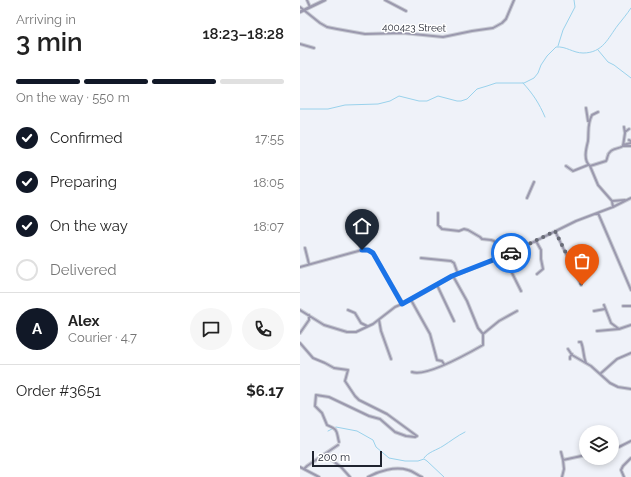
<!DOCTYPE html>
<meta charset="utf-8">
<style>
body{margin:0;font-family:Raleway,sans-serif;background:#f6f6f6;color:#222;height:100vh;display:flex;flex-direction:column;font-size:15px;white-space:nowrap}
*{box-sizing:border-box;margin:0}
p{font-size:13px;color:#767676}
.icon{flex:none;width:22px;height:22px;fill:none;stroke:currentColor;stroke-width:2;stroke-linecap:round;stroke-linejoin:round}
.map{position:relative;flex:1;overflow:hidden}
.details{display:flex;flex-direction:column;background:#fff;width:300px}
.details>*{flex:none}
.fabs{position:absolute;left:279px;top:425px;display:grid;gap:8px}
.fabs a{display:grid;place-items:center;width:40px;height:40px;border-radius:50%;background:#fff;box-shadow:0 2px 6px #0003;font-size:20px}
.scale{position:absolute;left:12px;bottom:10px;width:70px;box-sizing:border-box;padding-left:4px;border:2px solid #1f232f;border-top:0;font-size:11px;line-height:14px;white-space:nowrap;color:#1f232f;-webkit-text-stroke:3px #fff;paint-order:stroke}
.pin{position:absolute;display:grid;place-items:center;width:34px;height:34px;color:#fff;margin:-41px -17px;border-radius:50% 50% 50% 0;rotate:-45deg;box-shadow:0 0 4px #0007}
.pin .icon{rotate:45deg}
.courier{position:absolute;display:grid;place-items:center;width:40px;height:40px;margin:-20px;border:3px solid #1a73e8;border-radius:50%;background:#fff;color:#222;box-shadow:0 1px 5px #0007}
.head em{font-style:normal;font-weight:600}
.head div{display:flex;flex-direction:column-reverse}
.head{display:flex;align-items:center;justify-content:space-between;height:68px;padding:0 16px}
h1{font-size:26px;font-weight:600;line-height:30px}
.bar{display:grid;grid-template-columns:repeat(4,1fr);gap:6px 4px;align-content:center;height:48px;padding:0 16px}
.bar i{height:5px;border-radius:3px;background:#e0e0e0}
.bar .on{background:#111827}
.bar p{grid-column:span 4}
.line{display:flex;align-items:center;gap:10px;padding:0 16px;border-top:1px solid #e0e0e0}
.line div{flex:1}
.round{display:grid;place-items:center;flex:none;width:42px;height:42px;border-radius:21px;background:#f6f6f6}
ol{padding:0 16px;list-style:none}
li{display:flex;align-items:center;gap:12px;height:44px}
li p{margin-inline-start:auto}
li .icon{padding:4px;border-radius:50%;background:#111827;color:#fff;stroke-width:4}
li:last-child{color:#767676}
li i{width:22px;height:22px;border:2px solid #e0e0e0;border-radius:50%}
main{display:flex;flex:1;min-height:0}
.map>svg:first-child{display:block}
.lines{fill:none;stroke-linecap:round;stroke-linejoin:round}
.stream{stroke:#9ad2ec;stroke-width:1}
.minor-casing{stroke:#cacdd5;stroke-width:4}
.tertiary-casing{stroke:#cacdd5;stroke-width:4.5}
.minor{stroke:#9b99ae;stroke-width:2}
.tertiary{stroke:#9b99ae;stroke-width:2.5}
.done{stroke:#686b76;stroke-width:4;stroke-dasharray:0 7.2}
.route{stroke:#1a73e8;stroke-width:5}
.labels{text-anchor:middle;stroke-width:3;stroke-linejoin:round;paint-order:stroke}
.street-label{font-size:10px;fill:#1f232f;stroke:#fff}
</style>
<main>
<section class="details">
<div class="head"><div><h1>3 min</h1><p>Arriving in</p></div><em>18:23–18:28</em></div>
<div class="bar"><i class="on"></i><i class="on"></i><i class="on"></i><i></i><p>On the way · 550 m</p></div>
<ol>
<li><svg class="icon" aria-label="check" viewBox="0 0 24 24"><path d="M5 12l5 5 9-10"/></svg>Confirmed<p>17:55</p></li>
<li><svg class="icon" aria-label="check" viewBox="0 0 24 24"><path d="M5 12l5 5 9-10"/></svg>Preparing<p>18:05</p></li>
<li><svg class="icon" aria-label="check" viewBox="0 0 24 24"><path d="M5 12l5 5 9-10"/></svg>On the way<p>18:07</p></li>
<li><i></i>Delivered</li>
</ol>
<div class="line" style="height:72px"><b class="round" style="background:#111827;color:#fff">A</b><div><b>Alex</b><p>Courier · 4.7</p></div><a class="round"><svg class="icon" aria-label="chat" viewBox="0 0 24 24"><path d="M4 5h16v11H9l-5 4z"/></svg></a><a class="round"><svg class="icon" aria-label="phone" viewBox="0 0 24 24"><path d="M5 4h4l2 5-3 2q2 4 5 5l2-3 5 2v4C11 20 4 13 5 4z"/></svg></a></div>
<div class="line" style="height:52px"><div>Order #3651</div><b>$6.17</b></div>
</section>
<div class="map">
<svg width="331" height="477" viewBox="0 0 331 477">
<rect width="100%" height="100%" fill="#eff2f9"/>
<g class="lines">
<path class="stream" d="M258,46L263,30L275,7L274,0
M298,50L308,62L314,65L331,78
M223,83C233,94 239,103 245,117
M0,109H28L45,105L78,104L90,101L99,96L119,101H127L138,96L157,101H161L167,99L177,89L187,86L196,83H224L234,78L238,73L241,65L247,56L256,47C266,46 273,53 283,53C303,53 308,38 318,25C322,20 327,14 331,8
M28,431L36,427L57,431L73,440L76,447L89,458L105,461H118L124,459L127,461L144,477
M124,458C128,452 137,450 143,446C151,441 157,436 165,432"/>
<defs>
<path id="minor" d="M7,0L10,7
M85,0L106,11
M0,7L20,23L27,27L37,29L65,34L103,33L143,37L172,31L193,28L202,23L206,19L214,0
M0,44L14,48
M286,108L288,121
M325,132L329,129
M329,140L331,141
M323,145L331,143
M323,146L325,133L324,127
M266,166L273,171L288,165
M290,166C283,160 286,149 288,141C289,132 287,124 292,115L298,112
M227,198L234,182
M312,201L325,200
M313,207L312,201L298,185L290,166L306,161C308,158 307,154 310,152C313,148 319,149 323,146H331
M138,213V225L142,229L159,231L164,229L168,230L180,237L182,239L191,240L194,241L206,261L221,291
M298,213L331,290
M53,228C60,234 57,243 62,250
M255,231L281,285
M236,241L241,250V259L243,269L237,274
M5,248L9,264
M121,258L151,261L154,263L158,274
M0,267L62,250L71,251L75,256L103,304
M153,276L167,301L178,328L183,334
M137,285L154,321
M111,300L130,334L137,360L142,361L144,364
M304,305L311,323L319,329
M323,306H331
M0,310L24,325L47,332H56L73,324L95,307L111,300L153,276L203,257L276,221L313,207L331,198
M48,310L55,313L61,323L67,326
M294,311L305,309
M79,320L81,331L91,359
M297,331L319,329L331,325
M0,333L9,320V315
M183,334L199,321L217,311
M279,342H281C284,349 283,356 286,363
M0,343L13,358L25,363L34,368L48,370L45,381L55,396L59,400L87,414L117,436L115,437L106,436L95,432L80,419L69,416L29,397L16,395L15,406L22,413L27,425C39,430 36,431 39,442
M268,349L272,355L291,366L310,383L318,387L331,389
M270,359V357L272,354
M112,372C126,377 169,353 183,345V334
M300,374L317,359L331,353
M312,449L319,447L331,441
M261,452L263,460
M25,455L41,467L50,477
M0,467L19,477
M4,469L7,466L38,445
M68,477C79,471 95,466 108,470C113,471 117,475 122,477
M262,477L264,469L263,460L286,455
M324,477L321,470L323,466L331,458"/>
<path id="tertiary" d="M0,12L25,0"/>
</defs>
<use href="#minor" class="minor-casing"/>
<use href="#tertiary" class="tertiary-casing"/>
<use href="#minor" class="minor"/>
<use href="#tertiary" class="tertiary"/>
</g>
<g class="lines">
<path class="done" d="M211,253L255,231L282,285"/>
<path class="route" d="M62,250H68L73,253L102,304L152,276L211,253"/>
</g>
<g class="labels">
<g class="street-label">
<text transform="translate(114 27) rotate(1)" y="4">400423 Street</text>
</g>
</g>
</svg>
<div class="fabs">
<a><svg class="icon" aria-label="layers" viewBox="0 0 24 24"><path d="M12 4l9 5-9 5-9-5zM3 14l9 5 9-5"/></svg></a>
</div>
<div class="scale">200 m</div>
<div class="pin" style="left:282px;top:285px;background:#ea580c"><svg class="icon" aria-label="bag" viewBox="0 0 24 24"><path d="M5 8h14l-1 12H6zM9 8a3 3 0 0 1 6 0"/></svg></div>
<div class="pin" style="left:62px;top:250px;background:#1f2937"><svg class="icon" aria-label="home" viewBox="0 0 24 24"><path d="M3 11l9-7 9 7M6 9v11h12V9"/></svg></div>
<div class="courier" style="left:211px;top:253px"><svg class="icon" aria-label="car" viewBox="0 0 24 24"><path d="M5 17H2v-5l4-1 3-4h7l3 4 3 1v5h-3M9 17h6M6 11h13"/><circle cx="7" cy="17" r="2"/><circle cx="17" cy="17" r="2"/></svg></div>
</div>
</main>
